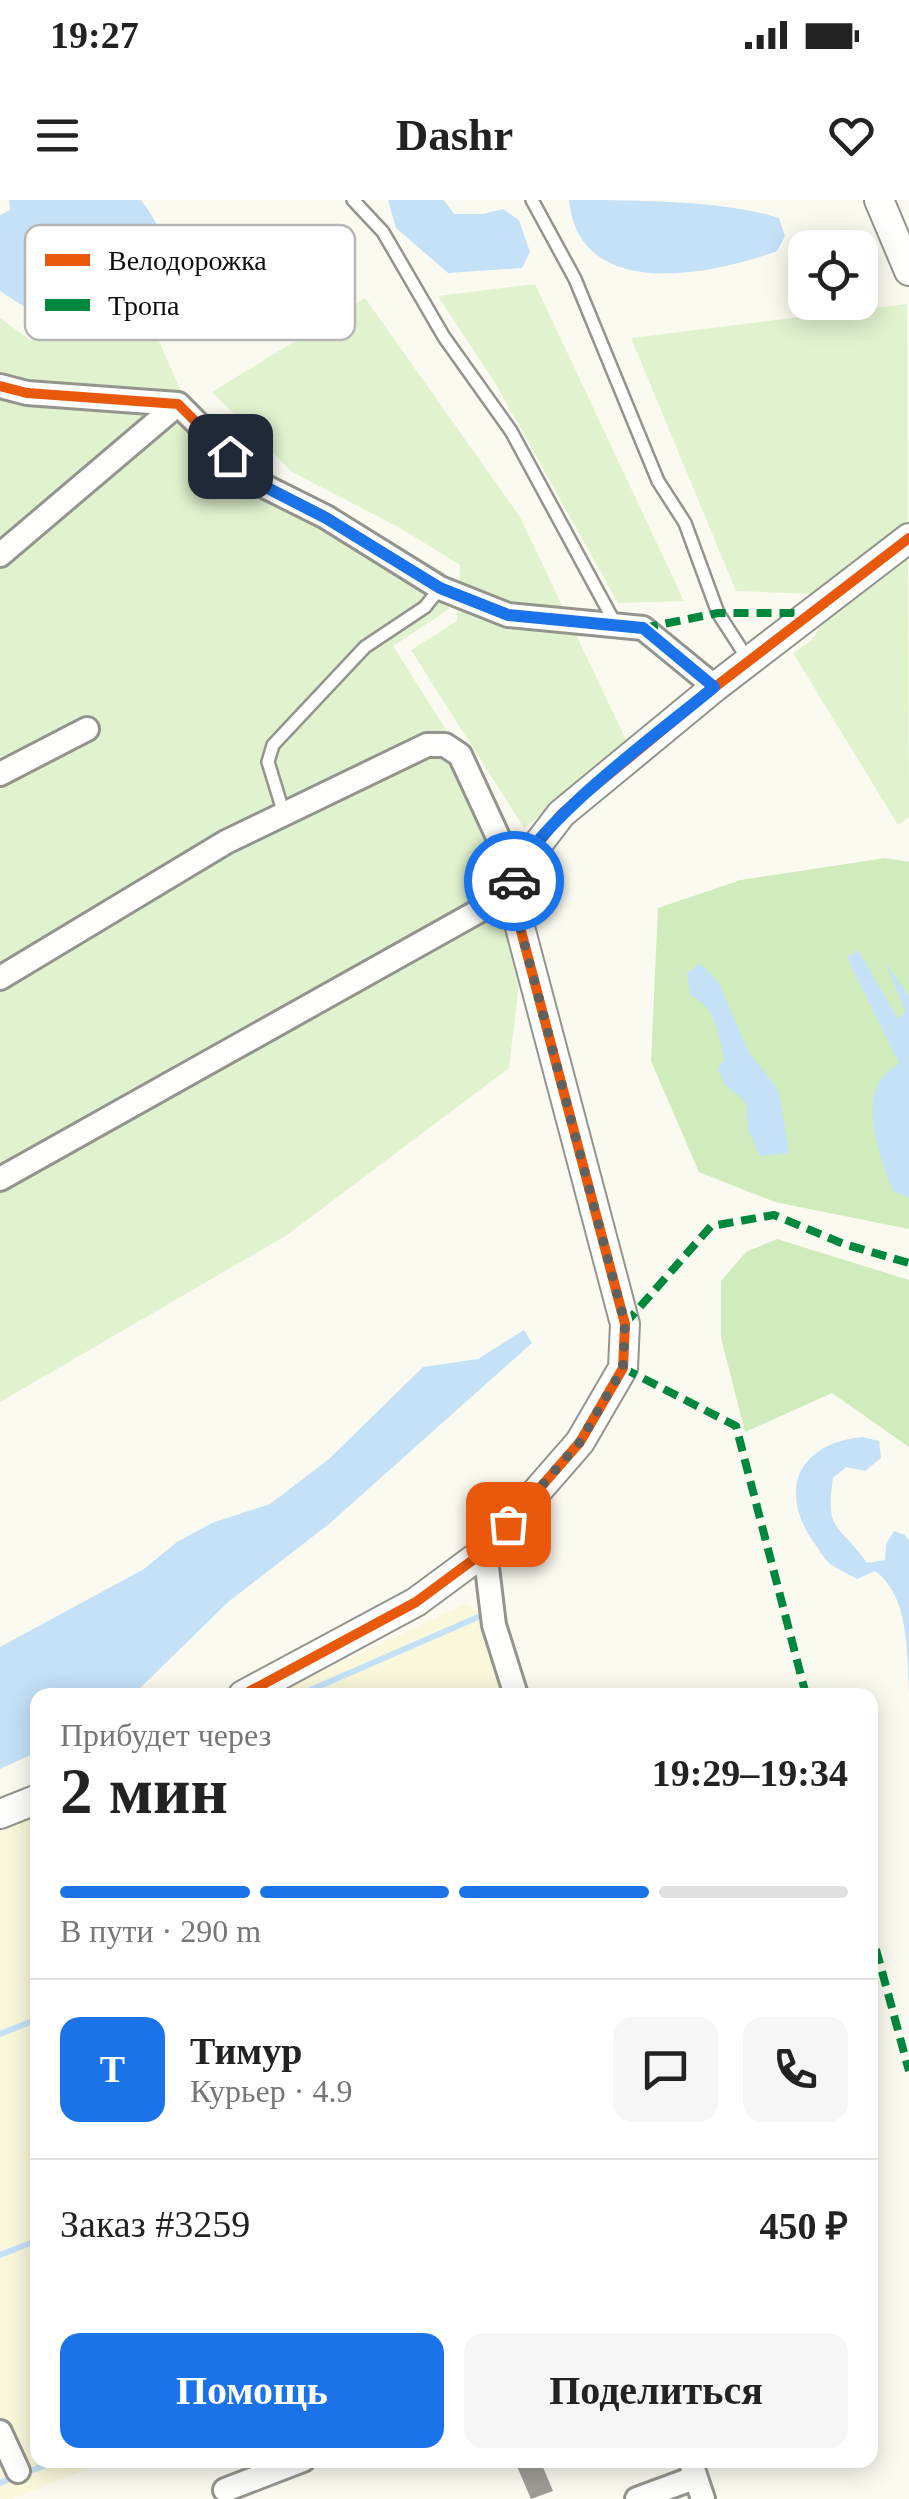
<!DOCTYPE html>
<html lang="ru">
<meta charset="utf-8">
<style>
body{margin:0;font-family:Georgia,serif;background:#f6f6f6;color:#222;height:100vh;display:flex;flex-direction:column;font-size:38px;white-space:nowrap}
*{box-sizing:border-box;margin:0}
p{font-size:32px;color:#767676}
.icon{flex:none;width:55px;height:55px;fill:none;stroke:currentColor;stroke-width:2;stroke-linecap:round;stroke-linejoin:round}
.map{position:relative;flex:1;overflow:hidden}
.sheet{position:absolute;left:30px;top:1488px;width:848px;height:780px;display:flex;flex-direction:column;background:#fff;border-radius:20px;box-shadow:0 5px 25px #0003}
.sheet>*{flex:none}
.tools{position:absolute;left:788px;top:30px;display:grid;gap:20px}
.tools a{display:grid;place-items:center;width:90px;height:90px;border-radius:20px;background:#fff;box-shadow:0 5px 25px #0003;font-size:50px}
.pin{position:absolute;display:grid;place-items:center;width:85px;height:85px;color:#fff;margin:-42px;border-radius:20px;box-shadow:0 5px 15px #0006}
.courier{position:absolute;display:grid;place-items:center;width:100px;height:100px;margin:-50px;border:8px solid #1a73e8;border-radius:50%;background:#fff;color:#222;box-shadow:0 2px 12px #0007}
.overview em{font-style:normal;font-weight:700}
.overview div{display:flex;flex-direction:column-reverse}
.overview{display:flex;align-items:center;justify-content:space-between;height:170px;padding:0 30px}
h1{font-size:65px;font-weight:700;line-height:75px}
.bar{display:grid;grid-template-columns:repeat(4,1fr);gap:15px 10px;align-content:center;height:120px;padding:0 30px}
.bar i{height:12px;border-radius:8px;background:#e0e0e0}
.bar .current{background:#1a73e8}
.bar p{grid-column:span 4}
.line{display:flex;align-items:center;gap:25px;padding:0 30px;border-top:2px solid #e0e0e0}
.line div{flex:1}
.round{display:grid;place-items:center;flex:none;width:105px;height:105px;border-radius:20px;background:#f6f6f6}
.primary-button{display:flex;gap:20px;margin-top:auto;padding:20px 30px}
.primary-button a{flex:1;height:115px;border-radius:20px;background:#1a73e8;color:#fff;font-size:40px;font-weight:700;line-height:115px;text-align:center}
.primary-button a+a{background:#f6f6f6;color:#222}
.status{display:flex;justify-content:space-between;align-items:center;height:70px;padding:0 50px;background:#fff;direction:ltr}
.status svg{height:28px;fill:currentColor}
header{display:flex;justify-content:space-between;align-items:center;height:130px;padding:0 30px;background:#fff;font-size:45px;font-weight:700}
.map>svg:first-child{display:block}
.farmland{fill:#f9f8db}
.green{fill:#e1f2ce}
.forest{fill:#d0ebbc}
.water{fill:#c4e1f8}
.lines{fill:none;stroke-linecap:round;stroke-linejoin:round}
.stream{stroke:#c4e1f8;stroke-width:6}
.building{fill:#9e9c96}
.service-casing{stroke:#94948f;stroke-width:16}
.minor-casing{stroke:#94948f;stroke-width:28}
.tertiary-casing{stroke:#94948f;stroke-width:32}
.service{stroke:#fefefd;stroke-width:11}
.minor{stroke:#fefefd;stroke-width:22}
.tertiary{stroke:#fefefd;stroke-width:28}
.quiet{stroke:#00873e;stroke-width:8;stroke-dasharray:15 8;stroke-linecap:butt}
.cycleway-casing{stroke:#fff;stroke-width:16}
.cycleway{stroke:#e8590c;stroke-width:10}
.done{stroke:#60605c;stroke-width:10;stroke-dasharray:0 18}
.route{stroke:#1a73e8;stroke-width:12}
.key{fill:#fff;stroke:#b6b6b6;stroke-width:2.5}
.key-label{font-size:28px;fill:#0d0d0d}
</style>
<div class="status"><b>19:27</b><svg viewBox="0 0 49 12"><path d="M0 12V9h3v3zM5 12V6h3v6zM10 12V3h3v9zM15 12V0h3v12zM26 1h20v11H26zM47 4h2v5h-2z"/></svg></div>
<header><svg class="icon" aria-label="menu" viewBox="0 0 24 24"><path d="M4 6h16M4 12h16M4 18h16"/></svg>Dashr<svg class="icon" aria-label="heart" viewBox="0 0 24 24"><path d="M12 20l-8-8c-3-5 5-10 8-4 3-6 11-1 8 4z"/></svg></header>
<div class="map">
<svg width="909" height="2299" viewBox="0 0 909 2299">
<rect width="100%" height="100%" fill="#fbfaf0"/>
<path class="farmland" d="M465,1404L485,1414L510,1495H272Z
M37,1607L38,2260H110L12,2299H0V1621Z"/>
<path class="green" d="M535,84L684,401L618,403L497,186L438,96Z
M365,98L520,317L628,544L524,628L411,450L457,421L460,365L402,329L292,272L212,192Z
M907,104L909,617L898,625L793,453L812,440L841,395L736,391L631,138Z
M0,118L30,140L157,137L185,200L282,281L444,372L449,409L393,446L518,643L496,687L521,766L509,868L287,1035L0,1202Z"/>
<path class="forest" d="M885,658L909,662V1029L775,1002L699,972L651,861L658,708L741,680Z
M777,1039L909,1080V1247L832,1193L745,1232L721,1138V1081L746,1052Z"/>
<path class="water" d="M9,0H141C161,27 166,41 166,76L140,86H112L100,54L77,57L57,78V109L31,111L0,91V15L10,10Z
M388,0H444L454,14H483L503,9L519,20L530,52L522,68L448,73L396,28Z
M569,0C630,0 723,0 779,18L785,36L777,51C712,75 579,103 569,0Z
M858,750L898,819L905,811L885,762L909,796V998L893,991C882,963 861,907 881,879C885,873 894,868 899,863L847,758Z
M700,763L719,783L748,851L779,891L789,953L760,956L748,930L746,902L724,884L718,869L724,860C719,833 716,808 690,795L687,774Z
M524,1130L532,1143L329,1324L228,1402L133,1495H38L37,1552L0,1569V1447L144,1369L177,1342L212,1323L270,1304L329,1259L423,1167L478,1159Z
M862,1237L879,1241L881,1258L865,1271L846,1267L833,1278C825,1335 839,1322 867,1363L885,1360L886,1344L894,1331L905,1335L909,1341V1491C907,1452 909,1395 875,1371L857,1379C848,1374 837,1369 829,1363C824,1358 819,1350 815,1344C777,1291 797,1244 862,1237Z"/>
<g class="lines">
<path class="stream" d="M299,1495L485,1414
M0,1834L38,1819
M0,2055L38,2040
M0,2283L58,2260"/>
</g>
<path class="building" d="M526,2260H540L553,2291L531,2299L516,2264Z"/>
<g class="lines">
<defs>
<path id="service" d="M353,0L383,32L444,137L511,231L616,425
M532,0L575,79L658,281L685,323L718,413L749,461
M284,614L268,562L273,545L365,447L425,407L440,388"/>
<path id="minor" d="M0,186L27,193L178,204L256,282L326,317L440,388L508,415L643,428L715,487
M0,355L178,204
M0,574L87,529
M0,778L226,642L427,545H445L460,555L505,652L524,662
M0,979L511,693
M485,1351L494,1425L516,1495
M0,2232L18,2271
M690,2260L703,2299
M225,2290L303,2260
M637,2299L694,2278"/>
<path id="tertiary" d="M879,0L909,71
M243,1495L416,1402L485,1351L580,1242L623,1168L625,1124L511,693L516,673L561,614L715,487L909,338
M0,1614L38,1599"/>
</defs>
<use href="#service" class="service-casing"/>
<use href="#minor" class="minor-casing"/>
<use href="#tertiary" class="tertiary-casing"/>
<use href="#service" class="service"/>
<use href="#minor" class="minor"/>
<use href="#tertiary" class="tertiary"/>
<path class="quiet" d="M643,428L718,413H811
M625,1124L711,1026L774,1015L844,1044L909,1063
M623,1168L736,1226L806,1495
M870,1727L909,1871"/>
<defs>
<path id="cycleway" d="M0,186L27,193L178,204L256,282L326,317L440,388L508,415L643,428L715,487
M243,1495L416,1402L485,1351L580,1242L623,1168L625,1124L511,693L516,673L561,614L715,487L909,338"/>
</defs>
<use href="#cycleway" class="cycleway-casing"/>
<use href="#cycleway" class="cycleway"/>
</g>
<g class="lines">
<path class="done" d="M508,1324L580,1242L623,1168L625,1124L511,693L514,681"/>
<path class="route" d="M230,256L256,282L326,318L440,388L508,415L643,428L714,487C667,527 529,626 514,681"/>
</g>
<rect x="25" y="25" width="330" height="115" rx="15" class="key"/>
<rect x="45" y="54" width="45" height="12" fill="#e8590c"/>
<rect x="45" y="99" width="45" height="12" fill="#00873e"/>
<g class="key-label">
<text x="108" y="70">Велодорожка</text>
<text x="108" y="115">Тропа</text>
</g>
</svg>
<div class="tools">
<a><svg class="icon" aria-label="locate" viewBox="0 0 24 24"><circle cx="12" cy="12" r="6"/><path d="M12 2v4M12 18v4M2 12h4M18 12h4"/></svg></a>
</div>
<div class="pin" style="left:508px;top:1324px;background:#ea580c"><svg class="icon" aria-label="bag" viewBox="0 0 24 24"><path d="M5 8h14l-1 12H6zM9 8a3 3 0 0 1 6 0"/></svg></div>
<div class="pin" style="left:230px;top:256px;background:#1f2937"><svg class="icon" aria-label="home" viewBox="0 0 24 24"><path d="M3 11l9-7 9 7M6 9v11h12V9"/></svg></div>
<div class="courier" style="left:514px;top:681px"><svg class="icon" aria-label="car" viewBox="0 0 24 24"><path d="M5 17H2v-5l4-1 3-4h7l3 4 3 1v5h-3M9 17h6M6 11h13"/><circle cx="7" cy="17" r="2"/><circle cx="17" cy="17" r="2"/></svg></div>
<section class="sheet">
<div class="overview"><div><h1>2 мин</h1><p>Прибудет через</p></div><em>19:29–19:34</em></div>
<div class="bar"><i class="current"></i><i class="current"></i><i class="current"></i><i></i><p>В пути · 290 m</p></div>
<div class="line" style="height:180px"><b class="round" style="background:#1a73e8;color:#fff">Т</b><div><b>Тимур</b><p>Курьер · 4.9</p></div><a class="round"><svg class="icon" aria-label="chat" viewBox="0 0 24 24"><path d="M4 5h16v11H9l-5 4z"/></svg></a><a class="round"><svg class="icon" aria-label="phone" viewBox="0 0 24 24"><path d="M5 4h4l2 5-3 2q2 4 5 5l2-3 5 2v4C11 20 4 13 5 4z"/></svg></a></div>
<div class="line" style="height:130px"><div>Заказ #3259</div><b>450 ₽</b></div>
<div class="primary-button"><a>Помощь</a><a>Поделиться</a></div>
</section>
</div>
